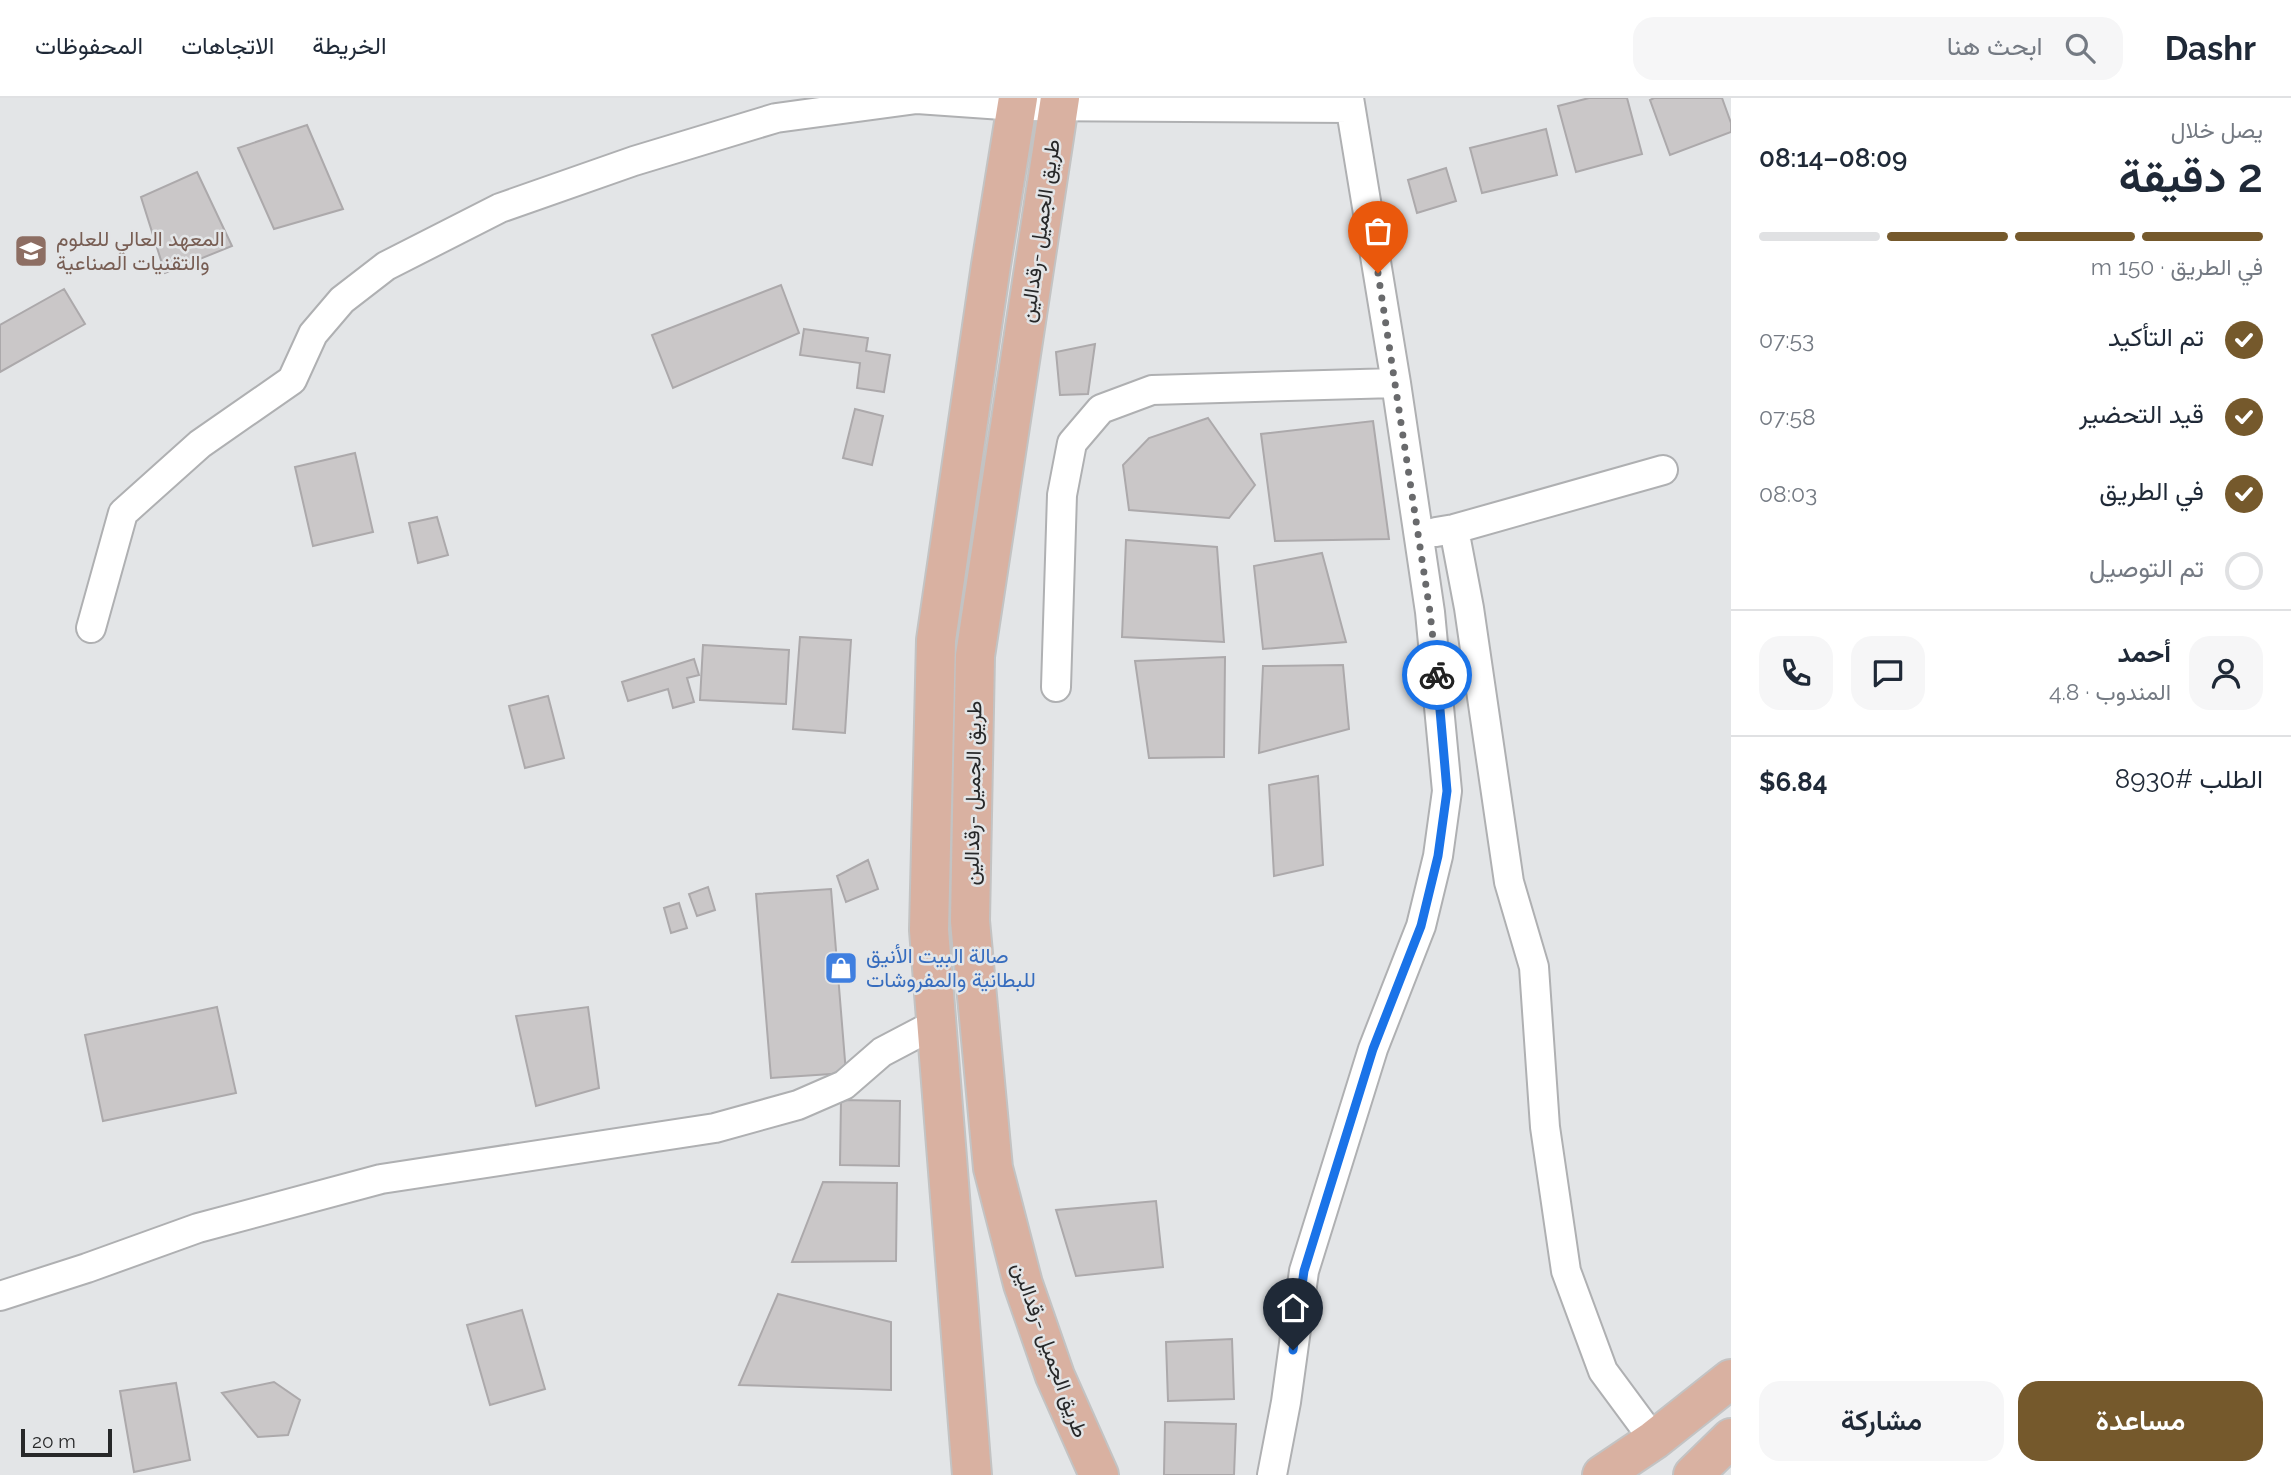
<!DOCTYPE html>
<html lang="ar">
<meta charset="utf-8">
<style>
body{margin:0;font-family:Raleway,Vazirmatn,sans-serif;background:#f6f6f7;color:#1f2937;direction:rtl;height:100vh;display:flex;flex-direction:column;font-size:26px;white-space:nowrap}
*{box-sizing:border-box;margin:0}
p{font-size:23px;color:#747a83}
.icon{flex:none;width:38px;height:38px;fill:none;stroke:currentColor;stroke-width:2;stroke-linecap:round;stroke-linejoin:round}
.map{position:relative;flex:1;overflow:hidden;direction:ltr}
.details{display:flex;flex-direction:column;background:#fff;width:560px}
.details>*{flex:none}
.scale{position:absolute;left:21px;bottom:18px;width:91px;box-sizing:border-box;padding-left:7px;border:4px solid #272829;border-top:0;font-size:19px;line-height:24px;white-space:nowrap;color:#272829;-webkit-text-stroke:5px #e3e5e7;paint-order:stroke}
.pin{position:absolute;display:grid;place-items:center;width:60px;height:60px;color:#fff;margin:-72px -30px;border-radius:50% 50% 50% 0;rotate:-45deg;box-shadow:0 0 7px #0007}
.pin .icon{rotate:45deg}
.courier{position:absolute;display:grid;place-items:center;width:70px;height:70px;margin:-35px;border:5px solid #1a73e8;border-radius:50%;background:#fff;color:#222;box-shadow:0 2px 9px #0007}
.head em{font-style:normal;font-weight:600}
.head div{display:flex;flex-direction:column-reverse}
.head{display:flex;align-items:center;justify-content:space-between;height:119px;padding:0 28px}
h1{font-size:46px;font-weight:600;line-height:52px}
.bar{display:grid;grid-template-columns:repeat(4,1fr);gap:10px 7px;align-content:center;height:84px;padding:0 28px}
.bar i{height:9px;border-radius:5px;background:#e0e1e3}
.bar .on{background:#75592c}
.bar p{grid-column:span 4}
.line{display:flex;align-items:center;gap:18px;padding:0 28px;border-top:2px solid #e0e1e3}
.line div{flex:1}
.round{display:grid;place-items:center;flex:none;width:74px;height:74px;border-radius:21px;background:#f6f6f7}
ol{padding:0 28px;list-style:none}
li{display:flex;align-items:center;gap:21px;height:77px}
li p{margin-inline-start:auto}
li .icon{padding:7px;border-radius:50%;background:#75592c;color:#fff;stroke-width:4}
li:last-child{color:#747a83}
li i{width:38px;height:38px;border:4px solid #e0e1e3;border-radius:50%}
.action{display:flex;gap:14px;margin-top:auto;padding:14px 28px}
.action a{flex:1;height:80px;border-radius:21px;background:#75592c;color:#fff;font-size:28px;font-weight:600;line-height:80px;text-align:center}
.action a+a{background:#f6f6f7;color:#1f2937}
header{display:flex;align-items:center;gap:42px;box-sizing:border-box;height:98px;padding:0 35px;background:#fff;border-bottom:2px solid #e0e1e3}
header strong{font-size:33px}
nav{display:flex;gap:38px;margin-inline-start:auto;font-size:24px}
.search{width:490px;height:63px;background:#f6f6f7;display:flex;align-items:center;gap:18px;box-sizing:border-box;padding:0 24px;border-radius:21px;color:#747a83;font-size:26px}
main{display:flex;flex:1;min-height:0}
.map>svg:first-child{display:block}
.building{fill:#cac7c8;stroke:#aca9ab;stroke-width:2}
.lines{fill:none;stroke-linecap:round;stroke-linejoin:round}
.street-casing{stroke:#afb0b2;stroke-width:32}
.primary-casing{stroke:#c3c3c3;stroke-width:42}
.street{stroke:#fff;stroke-width:28}
.primary{stroke:#d9b1a1;stroke-width:38}
.done{stroke:#696a6c;stroke-width:7;stroke-dasharray:0 12.6}
.route{stroke:#1a73e8;stroke-width:9}
.labels{text-anchor:middle;stroke-width:5;stroke-linejoin:round;paint-order:stroke}
.street-label{font-size:21px;fill:#272829;stroke:#e3e5e7}
.education-label{font-size:21px;fill:#785e54;stroke:#e3e5e7;text-anchor:start}
.shop-label{font-size:21px;fill:#366cbe;stroke:#e3e5e7;text-anchor:start}
</style>
<header>
<strong>Dashr</strong>
<div class="search"><svg class="icon" aria-label="search" viewBox="0 0 24 24"><circle cx="10" cy="10" r="6"/><path d="M15 15l6 6"/></svg>ابحث هنا</div>
<nav><a>الخريطة</a><a>الاتجاهات</a><a>المحفوظات</a></nav>
</header>
<main>
<section class="details">
<div class="head"><div><h1>2 دقيقة</h1><p>يصل خلال</p></div><em>08:09–08:14</em></div>
<div class="bar"><i class="on"></i><i class="on"></i><i class="on"></i><i></i><p>في الطريق · 150 m</p></div>
<ol>
<li><svg class="icon" aria-label="check" viewBox="0 0 24 24"><path d="M5 12l5 5 9-10"/></svg>تم التأكيد<p>07:53</p></li>
<li><svg class="icon" aria-label="check" viewBox="0 0 24 24"><path d="M5 12l5 5 9-10"/></svg>قيد التحضير<p>07:58</p></li>
<li><svg class="icon" aria-label="check" viewBox="0 0 24 24"><path d="M5 12l5 5 9-10"/></svg>في الطريق<p>08:03</p></li>
<li><i></i>تم التوصيل</li>
</ol>
<div class="line" style="height:126px"><a class="round"><svg class="icon" aria-label="person" viewBox="0 0 24 24"><circle cx="12" cy="8" r="4"/><path d="M4 21q1-7 8-7t8 7"/></svg></a><div><b>أحمد</b><p>المندوب · 4.8</p></div><a class="round"><svg class="icon" aria-label="chat" viewBox="0 0 24 24"><path d="M4 5h16v11H9l-5 4z"/></svg></a><a class="round"><svg class="icon" aria-label="phone" viewBox="0 0 24 24"><path d="M5 4h4l2 5-3 2q2 4 5 5l2-3 5 2v4C11 20 4 13 5 4z"/></svg></a></div>
<div class="line" style="height:91px"><div>الطلب #8930</div><b>$6.84</b></div>
<div class="action"><a>مساعدة</a><a>مشاركة</a></div>
</section>
<div class="map">
<svg width="1731" height="1377" viewBox="0 0 1731 1377">
<rect width="100%" height="100%" fill="#e3e5e7"/>
<path class="building" d="M1589,0H1627L1642,56L1576,74L1558,8Z
M1654,0H1722L1731,25V34L1670,57L1650,2Z
M307,27L343,111L274,131L238,50Z
M1546,31L1557,77L1482,95L1470,50Z
M1446,70L1456,103L1417,115L1408,82Z
M197,74L232,148L165,175L141,99Z
M781,187L799,235L673,290L652,237Z
M64,191L85,226L0,274V227Z
M804,231L868,240L866,253L890,257L884,294L857,290L860,265L800,257Z
M1095,246L1088,296L1060,297L1056,254Z
M855,311L883,318L872,367L843,360Z
M1208,320L1255,387L1229,420L1129,412L1123,367L1149,340Z
M1373,323L1389,441L1275,443L1261,336Z
M355,355L373,434L313,448L295,369Z
M437,419L448,457L418,465L409,425Z
M1126,442L1217,449L1224,544L1122,539Z
M1322,455L1346,544L1263,551L1254,468Z
M800,539L851,542L845,635L793,631Z
M703,547L789,552L786,606L700,602Z
M1225,559L1224,659L1149,660L1135,563Z
M694,561L699,577L687,580L694,604L673,610L668,591L628,603L622,584Z
M1343,567L1349,631L1259,655L1263,568Z
M548,598L564,660L525,670L509,608Z
M1318,678L1323,767L1274,778L1269,687Z
M868,762L878,791L846,804L837,778Z
M708,789L715,812L697,818L689,796Z
M831,791L846,975L771,980L756,796Z
M679,805L687,830L671,835L664,810Z
M217,909L236,995L103,1023L85,937Z
M588,909L599,990L536,1008L516,918Z
M841,1002L900,1003L899,1068L840,1067Z
M823,1084L897,1085L896,1163L792,1164Z
M1156,1103L1163,1169L1076,1178L1056,1112Z
M778,1196L891,1224V1292L739,1287Z
M522,1212L545,1291L490,1307L467,1227Z
M1232,1241L1234,1301L1168,1303L1166,1244Z
M274,1284L300,1302L288,1337L258,1339L222,1295Z
M176,1285L190,1362L134,1374L120,1293Z
M1165,1324L1236,1326L1234,1377H1164Z"/>
<g class="lines">
<defs>
<path id="street" d="M1454,431L1469,510L1509,784L1534,869L1545,1029L1566,1173L1603,1273L1654,1342
M1436,434L1454,431L1663,372
M91,530L123,415L200,346L292,282L313,236L342,202L386,168L500,110L634,63L776,20L917,1L1017,8L1350,10
M1056,589L1062,397L1072,345L1101,311L1152,292L1396,285
M0,1198L87,1170L198,1130L381,1081L715,1030L798,1007L844,987L882,954L937,925
M1272,1377L1286,1304L1304,1173L1373,951L1421,828L1438,758L1447,693L1430,514L1396,285L1349,0"/>
<path id="primary" d="M1060,0L975,558L970,823L993,1070L1023,1186L1055,1278L1099,1377
M972,1377L929,832L936,542L991,167L1018,0
M1602,1377L1654,1342L1731,1281
M1693,1377L1731,1340"/>
</defs>
<use href="#street" class="street-casing"/>
<use href="#primary" class="primary-casing"/>
<use href="#street" class="street"/>
<use href="#primary" class="primary"/>
</g>
<g class="lines">
<path class="done" d="M1378,175L1430,514L1437,577"/>
<path class="route" d="M1293,1252L1304,1173L1373,951L1421,828L1438,758L1447,693L1437,577"/>
</g>
<defs>
<symbol id="university-square" viewBox="-11 -11 22 22"><rect x="-9" y="-9" width="18" height="18" rx="4" fill="#8d6e63" stroke="#e3e5e7"/><path d="M0-5L7-2L0 1L-7-2ZM-4 1L0 2.5L4 1V4Q0 6-4 4Z" fill="#fff"/></symbol>
<symbol id="shop-square" viewBox="-11 -11 22 22"><rect x="-9" y="-9" width="18" height="18" rx="4" fill="#3f7fe0" stroke="#e3e5e7"/><path d="M-5-2.5h2.3a2.7 3.5 0 0 1 5.4 0H5L5.5 6h-11ZM-1.5-2.5h3a1.5 2.3 0 0 0-3 0Z" fill="#fff"/></symbol>
</defs>
<g fill-rule="evenodd">
<use href="#university-square" x="12" y="134" width="38" height="38"/>
<use href="#shop-square" x="822" y="851" width="38" height="38"/>
</g>
<g class="labels">
<g class="street-label">
<text transform="translate(1040 133) rotate(-82)" y="7">طريق الجميل -رقدالين</text>
<text transform="translate(973 695) rotate(-89)" y="7">طريق الجميل -رقدالين</text>
<text transform="translate(1050 1252) rotate(70)" y="7">طريق الجميل -رقدالين</text>
</g>
<g class="education-label">
<text x="56" y="148">المعهد العالي للعلوم<tspan x="56" dy="24">والتقنيات الصناعية</tspan></text>
</g>
<g class="shop-label">
<text x="866" y="865">صالة البيت الأنيق<tspan x="866" dy="24">للبطانية والمفروشات</tspan></text>
</g>
</g>
</svg>
<div class="scale">20 m</div>
<div class="pin" style="left:1378px;top:175px;background:#ea580c"><svg class="icon" aria-label="bag" viewBox="0 0 24 24"><path d="M5 8h14l-1 12H6zM9 8a3 3 0 0 1 6 0"/></svg></div>
<div class="pin" style="left:1293px;top:1252px;background:#1f2937"><svg class="icon" aria-label="home" viewBox="0 0 24 24"><path d="M3 11l9-7 9 7M6 9v11h12V9"/></svg></div>
<div class="courier" style="left:1437px;top:577px"><svg class="icon" aria-label="bike" viewBox="0 0 24 24"><circle cx="6" cy="16" r="4"/><circle cx="18" cy="16" r="4"/><path d="M6 16l4-8h5l3 8M10 8l3 8H6M13 5h3"/></svg></div>
</div>
</main>
